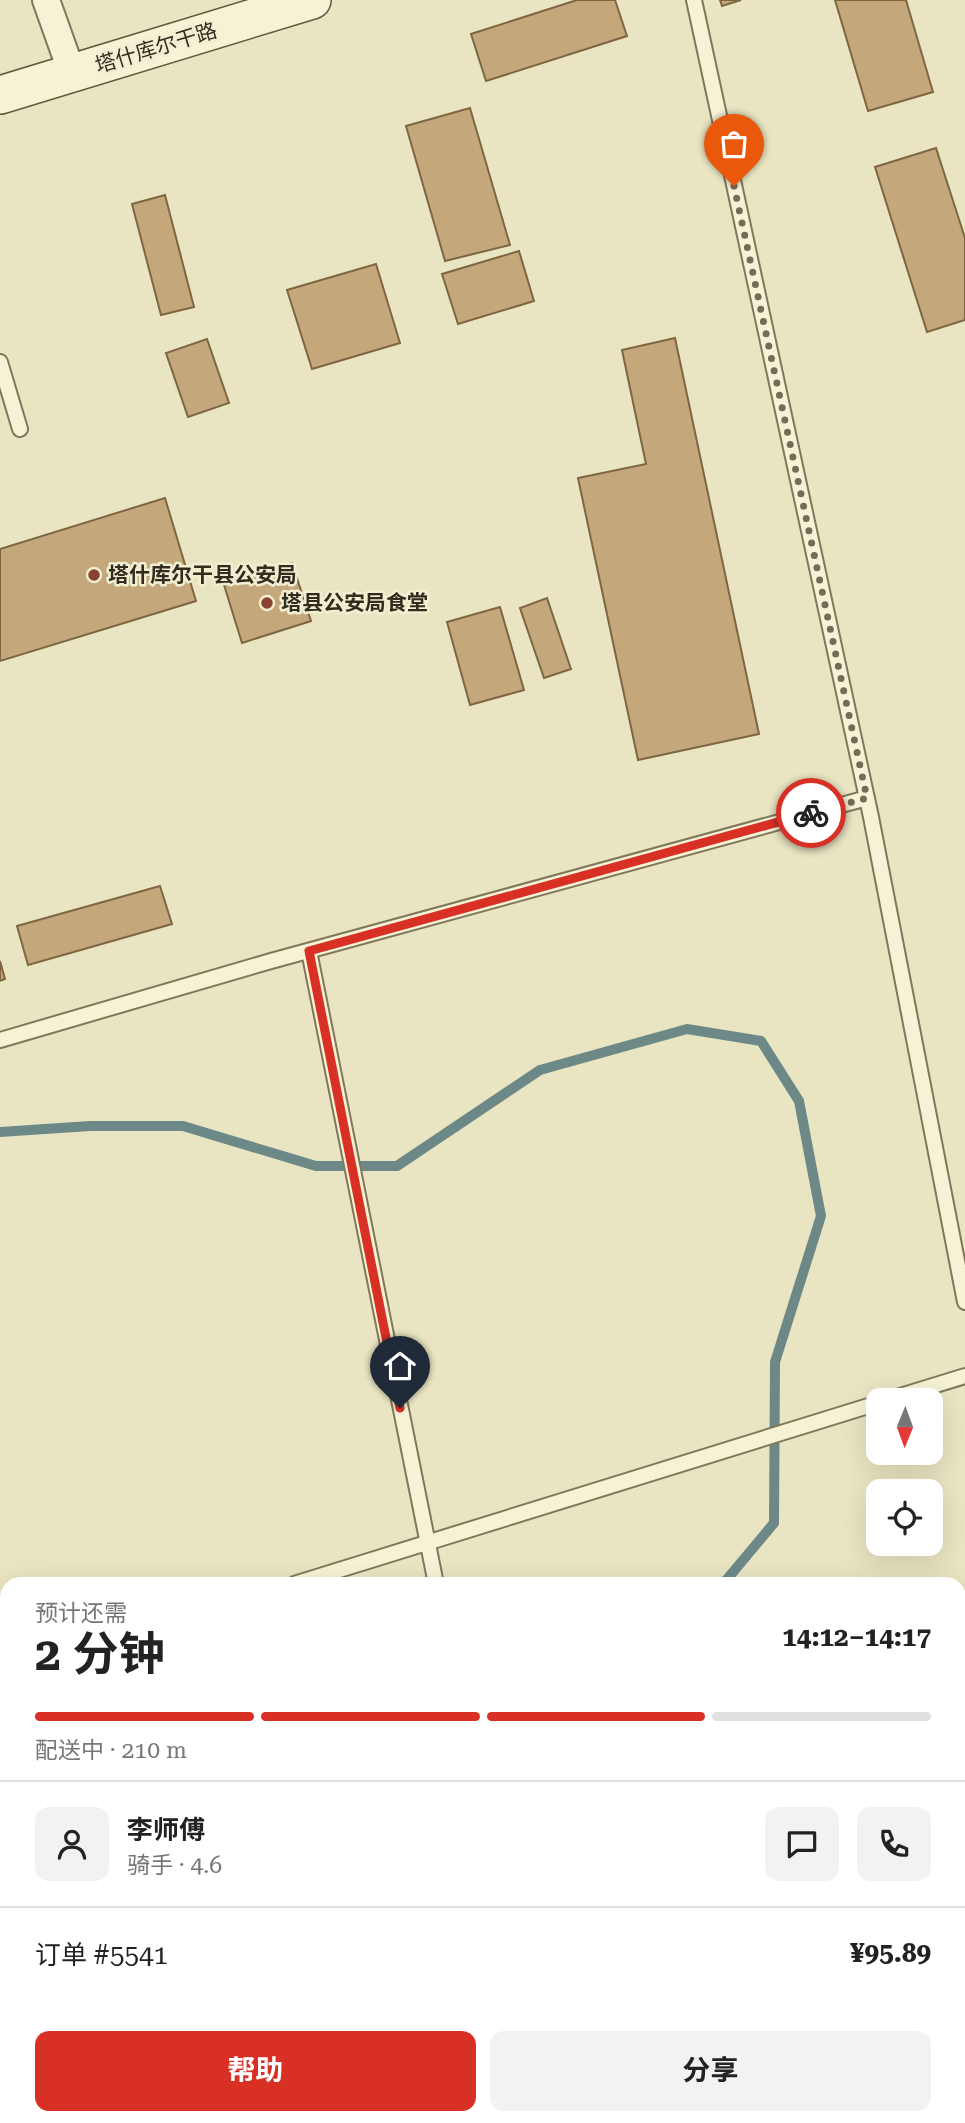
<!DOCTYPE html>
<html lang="zh">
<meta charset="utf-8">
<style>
body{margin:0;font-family:"Roboto Serif","Noto Sans SC",serif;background:#f2f2f2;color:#222;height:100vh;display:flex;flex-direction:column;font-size:26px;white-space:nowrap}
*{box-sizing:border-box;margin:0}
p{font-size:23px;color:#767676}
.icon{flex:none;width:38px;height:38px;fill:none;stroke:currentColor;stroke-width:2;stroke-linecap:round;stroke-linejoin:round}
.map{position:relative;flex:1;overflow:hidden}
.panel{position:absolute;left:0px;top:1577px;width:966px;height:548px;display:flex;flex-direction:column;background:#fff;border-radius:21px 21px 0 0;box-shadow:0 7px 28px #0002}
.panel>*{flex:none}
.needle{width:46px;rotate:181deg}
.buttons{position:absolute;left:866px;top:1388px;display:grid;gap:14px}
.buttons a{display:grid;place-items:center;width:77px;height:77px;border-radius:14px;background:#fff;box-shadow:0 7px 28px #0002;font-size:35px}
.pin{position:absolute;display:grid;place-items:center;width:60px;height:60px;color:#fff;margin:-72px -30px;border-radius:50% 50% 50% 0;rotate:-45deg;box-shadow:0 0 7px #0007}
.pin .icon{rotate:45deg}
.courier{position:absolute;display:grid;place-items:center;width:70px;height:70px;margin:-35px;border:5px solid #d93025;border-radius:50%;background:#fff;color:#222;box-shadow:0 2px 9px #0007}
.head em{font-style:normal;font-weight:700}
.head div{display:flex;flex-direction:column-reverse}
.head{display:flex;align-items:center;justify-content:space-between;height:119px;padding:0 35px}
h1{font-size:46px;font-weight:700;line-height:52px}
.bar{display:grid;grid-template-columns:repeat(4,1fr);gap:10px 7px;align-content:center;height:84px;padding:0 35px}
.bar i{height:9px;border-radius:5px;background:#e0e0e0}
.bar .on{background:#d93025}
.bar p{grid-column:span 4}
.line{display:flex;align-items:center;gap:18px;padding:0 35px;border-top:2px solid #e0e0e0}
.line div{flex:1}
.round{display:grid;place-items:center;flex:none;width:74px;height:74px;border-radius:14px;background:#f2f2f2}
.cta{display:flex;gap:14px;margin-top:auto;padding:14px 35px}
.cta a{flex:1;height:80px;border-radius:14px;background:#d93025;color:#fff;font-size:28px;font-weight:700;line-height:80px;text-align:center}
.cta a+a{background:#f2f2f2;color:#222}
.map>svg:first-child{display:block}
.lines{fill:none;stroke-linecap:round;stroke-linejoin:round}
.stream{stroke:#6c8988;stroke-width:10}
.building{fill:#c4a87c;stroke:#7e6643;stroke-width:2}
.lane-casing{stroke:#81775b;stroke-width:18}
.street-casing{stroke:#81775b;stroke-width:30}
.secondary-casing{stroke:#63583e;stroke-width:40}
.lane{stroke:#f5f2d5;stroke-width:14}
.street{stroke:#f5f2d5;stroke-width:26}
.secondary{stroke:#f5f2d5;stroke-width:37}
.done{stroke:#736d57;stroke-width:7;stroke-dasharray:0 12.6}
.route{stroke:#d93025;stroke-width:9}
.poi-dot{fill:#8a4231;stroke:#f1efd1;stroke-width:2.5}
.labels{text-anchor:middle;stroke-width:5;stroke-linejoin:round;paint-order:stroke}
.street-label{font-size:21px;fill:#332c1e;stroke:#f1efd1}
.poi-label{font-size:21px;font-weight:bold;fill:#332c1e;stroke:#f1efd1;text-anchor:start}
</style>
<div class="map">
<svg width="965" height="2123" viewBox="0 0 965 2123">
<rect width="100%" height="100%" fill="#e9e5c2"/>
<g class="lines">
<path class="stream" d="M0,1132L90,1126H183L316,1166H397L540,1070L687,1029L761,1041L799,1101L821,1216L775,1362L774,1523L723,1584
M0,1936L7,1941
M195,2118L200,2123L211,2118"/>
</g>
<path class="building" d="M577,0H615L627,36L486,81L471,34Z
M720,0H741L722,6Z
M835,0H906L933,92L868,111Z
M470,108L510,245L445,261L406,126Z
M936,148L965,238V320L927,332L875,167Z
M165,195L194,307L161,315L132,204Z
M519,251L534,301L458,324L442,274Z
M376,264L400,343L312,369L287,290Z
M675,338L759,734L638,760L578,478L646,464L622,350Z
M207,339L229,403L188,417L166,353Z
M165,498L196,601L0,661V549Z
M292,563L311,621L242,643L224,585Z
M547,598L571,669L544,678L520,608Z
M500,607L524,690L470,705L447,622Z
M160,886L172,924L28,965L17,926Z
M0,961L5,979L0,981Z"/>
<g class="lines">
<defs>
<path id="lane" d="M694,0L871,817L965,1302
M0,362L20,429
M309,951L436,1584
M0,1040L271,961L867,798
M887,1400L965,1376
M294,1584L878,1403
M0,1675L7,1673"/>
<path id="street" d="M46,0L72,73"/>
<path id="secondary" d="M0,95L312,0
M959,1892L965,1890
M575,2123L582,2118"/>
</defs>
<use href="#lane" class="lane-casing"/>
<use href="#street" class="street-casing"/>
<use href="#secondary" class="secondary-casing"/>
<use href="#lane" class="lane"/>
<use href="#street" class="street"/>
<use href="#secondary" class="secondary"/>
</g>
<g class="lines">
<path class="done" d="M734,186L867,798L811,813"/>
<path class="route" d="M400,1408L309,951L811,813"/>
</g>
<g class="poi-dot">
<circle cx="94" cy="575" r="7"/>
<circle cx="267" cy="603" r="7"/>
</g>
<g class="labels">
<g class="street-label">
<text transform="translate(156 48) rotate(-17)" y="7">塔什库尔干路</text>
</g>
<g class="poi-label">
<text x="108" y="582">塔什库尔干县公安局</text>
<text x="281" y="610">塔县公安局食堂</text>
</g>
</g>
</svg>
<div class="buttons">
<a><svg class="needle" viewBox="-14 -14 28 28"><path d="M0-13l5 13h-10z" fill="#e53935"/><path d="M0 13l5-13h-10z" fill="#767676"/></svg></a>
<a><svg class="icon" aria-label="locate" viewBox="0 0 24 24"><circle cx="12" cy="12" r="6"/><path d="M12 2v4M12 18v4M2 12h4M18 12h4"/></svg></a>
</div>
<div class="pin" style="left:734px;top:186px;background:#ea580c"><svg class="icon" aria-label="bag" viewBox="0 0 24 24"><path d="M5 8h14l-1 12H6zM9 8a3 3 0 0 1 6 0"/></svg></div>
<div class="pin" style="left:400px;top:1408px;background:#1f2937"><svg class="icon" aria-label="home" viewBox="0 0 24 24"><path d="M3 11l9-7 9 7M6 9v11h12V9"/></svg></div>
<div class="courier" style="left:811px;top:813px"><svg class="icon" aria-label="bike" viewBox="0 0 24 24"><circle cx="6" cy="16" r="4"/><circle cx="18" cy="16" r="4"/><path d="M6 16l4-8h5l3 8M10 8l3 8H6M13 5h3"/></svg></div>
<section class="panel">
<div class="head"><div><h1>2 分钟</h1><p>预计还需</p></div><em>14:12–14:17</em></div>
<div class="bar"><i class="on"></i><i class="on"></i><i class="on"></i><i></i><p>配送中 · 210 m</p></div>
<div class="line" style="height:126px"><a class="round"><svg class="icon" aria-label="person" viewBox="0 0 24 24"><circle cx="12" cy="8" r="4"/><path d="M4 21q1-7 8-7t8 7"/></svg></a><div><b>李师傅</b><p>骑手 · 4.6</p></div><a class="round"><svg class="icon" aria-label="chat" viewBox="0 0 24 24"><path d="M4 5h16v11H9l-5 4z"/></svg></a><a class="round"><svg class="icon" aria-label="phone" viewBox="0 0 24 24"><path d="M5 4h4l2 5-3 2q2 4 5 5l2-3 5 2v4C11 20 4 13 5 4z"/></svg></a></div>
<div class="line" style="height:91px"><div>订单 #5541</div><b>¥95.89</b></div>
<div class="cta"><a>帮助</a><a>分享</a></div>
</section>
</div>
